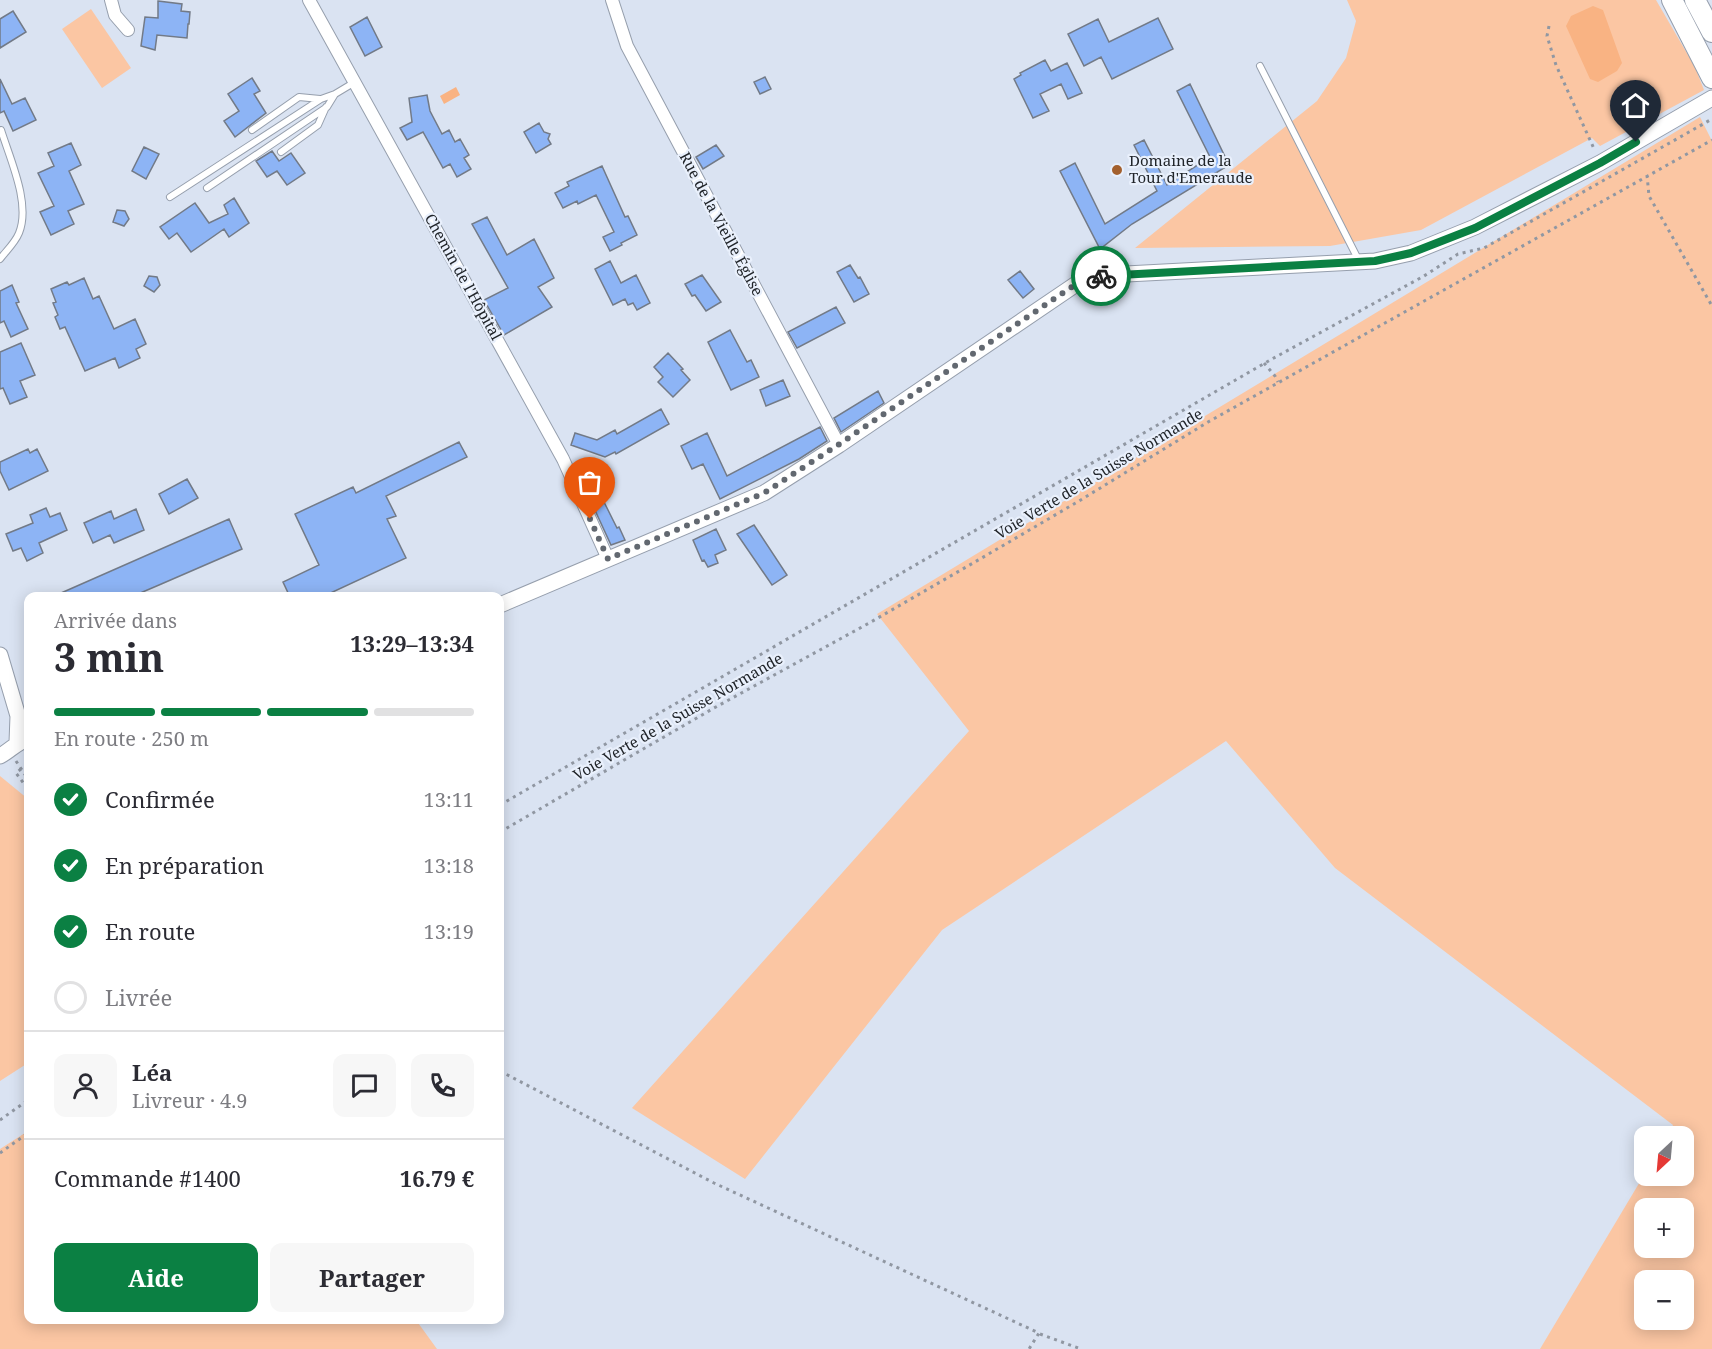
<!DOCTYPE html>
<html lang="fr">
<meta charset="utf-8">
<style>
body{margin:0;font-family:"Noto Serif",serif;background:#f7f7f7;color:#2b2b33;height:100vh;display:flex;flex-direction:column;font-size:22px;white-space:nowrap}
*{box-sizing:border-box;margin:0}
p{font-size:20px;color:#7c7c81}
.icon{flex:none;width:33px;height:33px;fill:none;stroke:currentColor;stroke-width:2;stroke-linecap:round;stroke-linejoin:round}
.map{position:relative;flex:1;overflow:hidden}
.drawer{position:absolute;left:24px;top:592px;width:480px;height:732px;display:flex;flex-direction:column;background:#fff;border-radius:12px;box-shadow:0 3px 15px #0003}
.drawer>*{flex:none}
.needle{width:39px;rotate:206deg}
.tools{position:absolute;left:1634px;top:1126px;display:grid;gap:12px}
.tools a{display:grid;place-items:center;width:60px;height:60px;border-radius:12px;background:#fff;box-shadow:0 3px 15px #0003;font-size:30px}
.pin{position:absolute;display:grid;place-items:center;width:51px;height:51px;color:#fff;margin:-62px -26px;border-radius:50% 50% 50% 0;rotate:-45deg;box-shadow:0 0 6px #0007}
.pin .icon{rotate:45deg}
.courier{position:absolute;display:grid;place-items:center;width:60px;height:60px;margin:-30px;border:4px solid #0b8043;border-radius:50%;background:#fff;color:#222;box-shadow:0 2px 8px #0007}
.summary em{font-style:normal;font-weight:700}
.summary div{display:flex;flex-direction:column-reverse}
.summary{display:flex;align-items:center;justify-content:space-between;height:102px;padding:0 30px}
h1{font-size:39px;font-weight:700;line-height:45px}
.bar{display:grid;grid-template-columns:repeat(4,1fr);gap:9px 6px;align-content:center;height:72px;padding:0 30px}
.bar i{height:8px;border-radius:4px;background:#e1e1e2}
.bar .current{background:#0b8043}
.bar p{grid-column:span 4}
.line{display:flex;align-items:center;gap:15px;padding:0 30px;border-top:2px solid #e1e1e2}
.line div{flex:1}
.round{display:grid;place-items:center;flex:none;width:63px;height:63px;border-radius:12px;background:#f7f7f7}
ol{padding:0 30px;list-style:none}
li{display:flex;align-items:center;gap:18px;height:66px}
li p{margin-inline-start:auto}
li .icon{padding:6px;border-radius:50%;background:#0b8043;color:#fff;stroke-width:4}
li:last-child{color:#7c7c81}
li i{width:33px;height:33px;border:3px solid #e1e1e2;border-radius:50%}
.button{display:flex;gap:12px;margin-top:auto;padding:12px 30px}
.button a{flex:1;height:69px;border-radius:12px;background:#0b8043;color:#fff;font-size:24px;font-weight:700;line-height:69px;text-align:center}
.button a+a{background:#f7f7f7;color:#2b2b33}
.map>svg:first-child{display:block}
.green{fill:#fbc6a3;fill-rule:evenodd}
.water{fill:#f9b383}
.building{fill:#8db4f5;stroke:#727a87;stroke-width:1.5}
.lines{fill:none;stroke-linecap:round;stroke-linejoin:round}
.service-casing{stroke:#969fad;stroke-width:8}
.minor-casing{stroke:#969fad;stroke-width:14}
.tertiary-casing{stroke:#969fad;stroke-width:17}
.trunk-casing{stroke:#969fad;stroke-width:22}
.path{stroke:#9097a2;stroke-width:3;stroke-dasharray:3 4.5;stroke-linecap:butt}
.service{stroke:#fff;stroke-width:6}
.minor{stroke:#fff;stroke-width:12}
.tertiary{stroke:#fff;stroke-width:15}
.trunk{stroke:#fff;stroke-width:20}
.done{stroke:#626870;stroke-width:6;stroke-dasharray:0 10.8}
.route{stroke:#0b8043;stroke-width:8}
.poi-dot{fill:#a3602e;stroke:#e9f0fc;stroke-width:2}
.labels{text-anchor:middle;stroke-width:4.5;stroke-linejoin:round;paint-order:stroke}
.poi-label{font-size:15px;fill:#21252a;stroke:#e9f0fc;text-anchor:start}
.street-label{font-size:15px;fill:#21252a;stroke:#e9f0fc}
</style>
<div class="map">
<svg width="1712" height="1349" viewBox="0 0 1712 1349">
<rect width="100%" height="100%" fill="#dae3f2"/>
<path class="green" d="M1347,0H1656L1695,67L1704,90L1600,146L1592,138L1421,230L1330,246L1135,248L1317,101L1346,58L1356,21Z
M91,9L131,68L102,88L62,29Z
M1700,117L1712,141V1349H1540L1644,1175L1683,1176V1137H1667L1673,1125L1335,868L1226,741L942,930L745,1179L632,1108L969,731L877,614ZM1644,1209H1683V1248H1644ZM1644,1281H1683V1320H1644Z
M0,776L28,799V1063L0,1081Z
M28,1131V1320H416L437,1349H0V1149Z"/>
<path class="water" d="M1593,6L1603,10L1622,63L1617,71L1598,82L1590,79L1566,26L1571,16Z
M456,87L460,95L444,104L440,96Z"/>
<path class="building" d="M158,1L182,4L181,11L190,12L189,24H188L187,38L157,35L155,50L141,46L145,17L158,18Z
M13,11L26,32L0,48V19Z
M367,17L382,47L365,56L350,27Z
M1158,18L1173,49L1112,79L1101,57L1084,66L1068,34L1098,19L1109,42Z
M1045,60L1051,71L1067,63L1082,93L1068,99L1061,84L1040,94L1049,111L1033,118L1014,79L1021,75L1020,73Z
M765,77L771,89L760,94L754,82Z
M252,78L260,91L254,94L266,113L235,137L224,121L239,111L228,94Z
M0,79L12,104L25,98L36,120L13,131L4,111L0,113Z
M1190,84L1229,165L1132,224L1100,249L1060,171L1075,163L1105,224L1157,191L1134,145L1144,140L1167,185L1210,157L1177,91Z
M427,95L430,111L442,134L449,130L455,142L460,139L469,155L464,158L471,169L457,177L450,164L443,168L423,132L407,140L400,128L412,122L409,98Z
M539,123L544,132L550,134L548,139L551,144L536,153L524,132Z
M71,143L81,165L69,171L84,204L68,211L74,224L51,235L40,212L54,206L38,173L54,166L48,153Z
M716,145L724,156L703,169L696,157Z
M144,147L159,154L146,179L132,171Z
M272,151L279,161L291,153L305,173L287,185L277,171L267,177L256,161Z
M602,166L625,217L628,216L637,235L621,243L622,245L610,251L603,237L614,232L596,195L578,204L577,201L563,208L555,193L569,186L567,182Z
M234,198L249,223L229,237L224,229L191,252L177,233L169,239L160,227L195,203L209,223L228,214L224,205Z
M117,210L125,211L129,219L124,226L113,222Z
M487,217L507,255L534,239L554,278L538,287L552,307L504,335L484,300L508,288L472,224Z
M610,261L621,283L636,275L650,303L637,310L633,303L628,305L625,299L613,305L595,269Z
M850,265L858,278L860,277L869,294L854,302L837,272Z
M1020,271L1034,289L1023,298L1008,280Z
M702,275L721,302L706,311L695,295L692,296L685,284Z
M149,276L157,277L160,285L154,292L144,286Z
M84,278L93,299L99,296L114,329L135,319L146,344L136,349L140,358L119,368L115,358L85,371L65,327L60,329L55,317L58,315L53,303L56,302L51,289L67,282L69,285Z
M12,285L19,302L16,303L28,329L11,337L4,321L0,323V291Z
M836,307L845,323L797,348L788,332Z
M730,330L747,362L751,360L759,377L731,390L708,342Z
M21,343L35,375L20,381L27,397L10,404L3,388L0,389V352Z
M668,353L683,369L681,370L690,380L673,397L658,382L663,377L654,367Z
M783,380L790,396L766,406L760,390Z
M878,391L884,403L841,432L834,418Z
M661,409L669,424L616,454L615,452L605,457L571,445L575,433L597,440L615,430L617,434Z
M820,427L827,441L799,459L720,499L703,464L692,469L681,446L707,433L727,476Z
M459,442L467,457L386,496L396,516L387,519L406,558L322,597H290L283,582L319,565L295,514L353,487L356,493Z
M28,449L30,453L37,449L48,471L9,490L0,471V462Z
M585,464L617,528L619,527L625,540L611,545L576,469Z
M187,479L198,498L169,514L159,494Z
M46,508L50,517L60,513L67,530L39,543L43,553L27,561L21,548L13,551L6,534L33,523L30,515Z
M136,509L144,530L114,543L110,535L93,543L84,523L111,511L114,519Z
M229,519L242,549L159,585L131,597H52Z
M754,525L787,575L772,585L737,534Z
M716,529L726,550L715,555L718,563L708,567L704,560L702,561L693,540Z"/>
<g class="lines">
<defs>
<path id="service" d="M1260,66L1359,261
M252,130L299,97L320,99
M281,152L318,125L326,107
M207,188L327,107L335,94L355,82
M170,197L321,99L335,94
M0,259C6,251 15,243 19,233C31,204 10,159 1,130"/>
<path id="minor" d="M111,0L115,15L128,30
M309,0L563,459L608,559
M612,0L627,46L839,445"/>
<path id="tertiary" d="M500,605L764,493L839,445L1088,276L1375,261L1411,253L1475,227L1600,163L1712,98
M0,655L18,716L17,742
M0,756C11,750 17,742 28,739"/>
<path id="trunk" d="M1672,0L1712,78
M1695,0L1712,32"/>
</defs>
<use href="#service" class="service-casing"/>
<use href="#minor" class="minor-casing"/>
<use href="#tertiary" class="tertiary-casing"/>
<use href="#trunk" class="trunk-casing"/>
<path class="path" d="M1549,26L1547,36L1556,65L1595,151
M1647,175L1649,196L1712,306
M1264,363L1275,376L1278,382
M16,761L28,779
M21,769L16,773L28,789
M500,805L1272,359L1424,276L1458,254L1484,248L1712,119
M500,832L714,708L871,622L980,559L1079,501L1208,422L1712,140
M500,1071L714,1183L1039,1333L1029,1349
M0,1120L28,1100
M0,1153L28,1133
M1040,1334L1081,1349"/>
<use href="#service" class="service"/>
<use href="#minor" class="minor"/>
<use href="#tertiary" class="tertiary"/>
<use href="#trunk" class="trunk"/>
</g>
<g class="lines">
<path class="done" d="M590,519L608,559L764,493L838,445L1088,276H1101"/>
<path class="route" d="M1101,276L1375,261L1411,253L1475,228L1600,163L1636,142"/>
</g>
<circle class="poi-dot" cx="1117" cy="170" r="6"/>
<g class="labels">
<g class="poi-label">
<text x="1129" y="166">Domaine de la<tspan x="1129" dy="17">Tour d'Emeraude</tspan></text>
</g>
<g class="street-label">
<text transform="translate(721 224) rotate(62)" y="5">Rue de la Vieille Église</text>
<text transform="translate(463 277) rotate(61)" y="5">Chemin de l'Hôpital</text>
<text transform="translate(1099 474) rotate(-31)" y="5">Voie Verte de la Suisse Normande</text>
<text transform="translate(678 717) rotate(-30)" y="5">Voie Verte de la Suisse Normande</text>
</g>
</g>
</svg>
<div class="tools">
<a><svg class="needle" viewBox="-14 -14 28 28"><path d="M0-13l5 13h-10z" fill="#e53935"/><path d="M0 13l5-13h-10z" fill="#7c7c81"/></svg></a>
<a>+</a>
<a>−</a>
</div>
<div class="pin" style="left:590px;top:519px;background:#ea580c"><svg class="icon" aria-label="bag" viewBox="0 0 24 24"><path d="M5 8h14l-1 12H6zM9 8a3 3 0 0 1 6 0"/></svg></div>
<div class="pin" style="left:1636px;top:142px;background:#1f2937"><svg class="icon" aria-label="home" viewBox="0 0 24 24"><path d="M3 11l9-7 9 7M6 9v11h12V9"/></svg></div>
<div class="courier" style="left:1101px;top:276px"><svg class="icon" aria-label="bike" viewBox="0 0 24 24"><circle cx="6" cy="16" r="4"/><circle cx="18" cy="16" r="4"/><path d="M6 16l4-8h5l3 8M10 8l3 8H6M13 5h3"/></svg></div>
<section class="drawer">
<div class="summary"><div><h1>3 min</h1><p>Arrivée dans</p></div><em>13:29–13:34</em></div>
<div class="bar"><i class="current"></i><i class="current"></i><i class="current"></i><i></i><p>En route · 250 m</p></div>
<ol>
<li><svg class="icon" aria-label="check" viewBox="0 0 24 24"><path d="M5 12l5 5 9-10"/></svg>Confirmée<p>13:11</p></li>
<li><svg class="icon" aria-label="check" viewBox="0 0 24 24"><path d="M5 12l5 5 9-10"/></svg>En préparation<p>13:18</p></li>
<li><svg class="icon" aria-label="check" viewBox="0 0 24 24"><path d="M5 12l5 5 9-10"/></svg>En route<p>13:19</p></li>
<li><i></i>Livrée</li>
</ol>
<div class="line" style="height:108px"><a class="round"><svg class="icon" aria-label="person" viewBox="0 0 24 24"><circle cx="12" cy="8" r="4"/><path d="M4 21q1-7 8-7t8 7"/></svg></a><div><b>Léa</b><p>Livreur · 4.9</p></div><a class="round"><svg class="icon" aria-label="chat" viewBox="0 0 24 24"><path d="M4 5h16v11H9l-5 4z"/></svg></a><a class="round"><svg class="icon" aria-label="phone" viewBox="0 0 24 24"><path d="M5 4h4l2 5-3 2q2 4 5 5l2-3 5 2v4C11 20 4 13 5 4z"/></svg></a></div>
<div class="line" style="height:78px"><div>Commande #1400</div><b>16.79 €</b></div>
<div class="button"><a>Aide</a><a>Partager</a></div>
</section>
</div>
